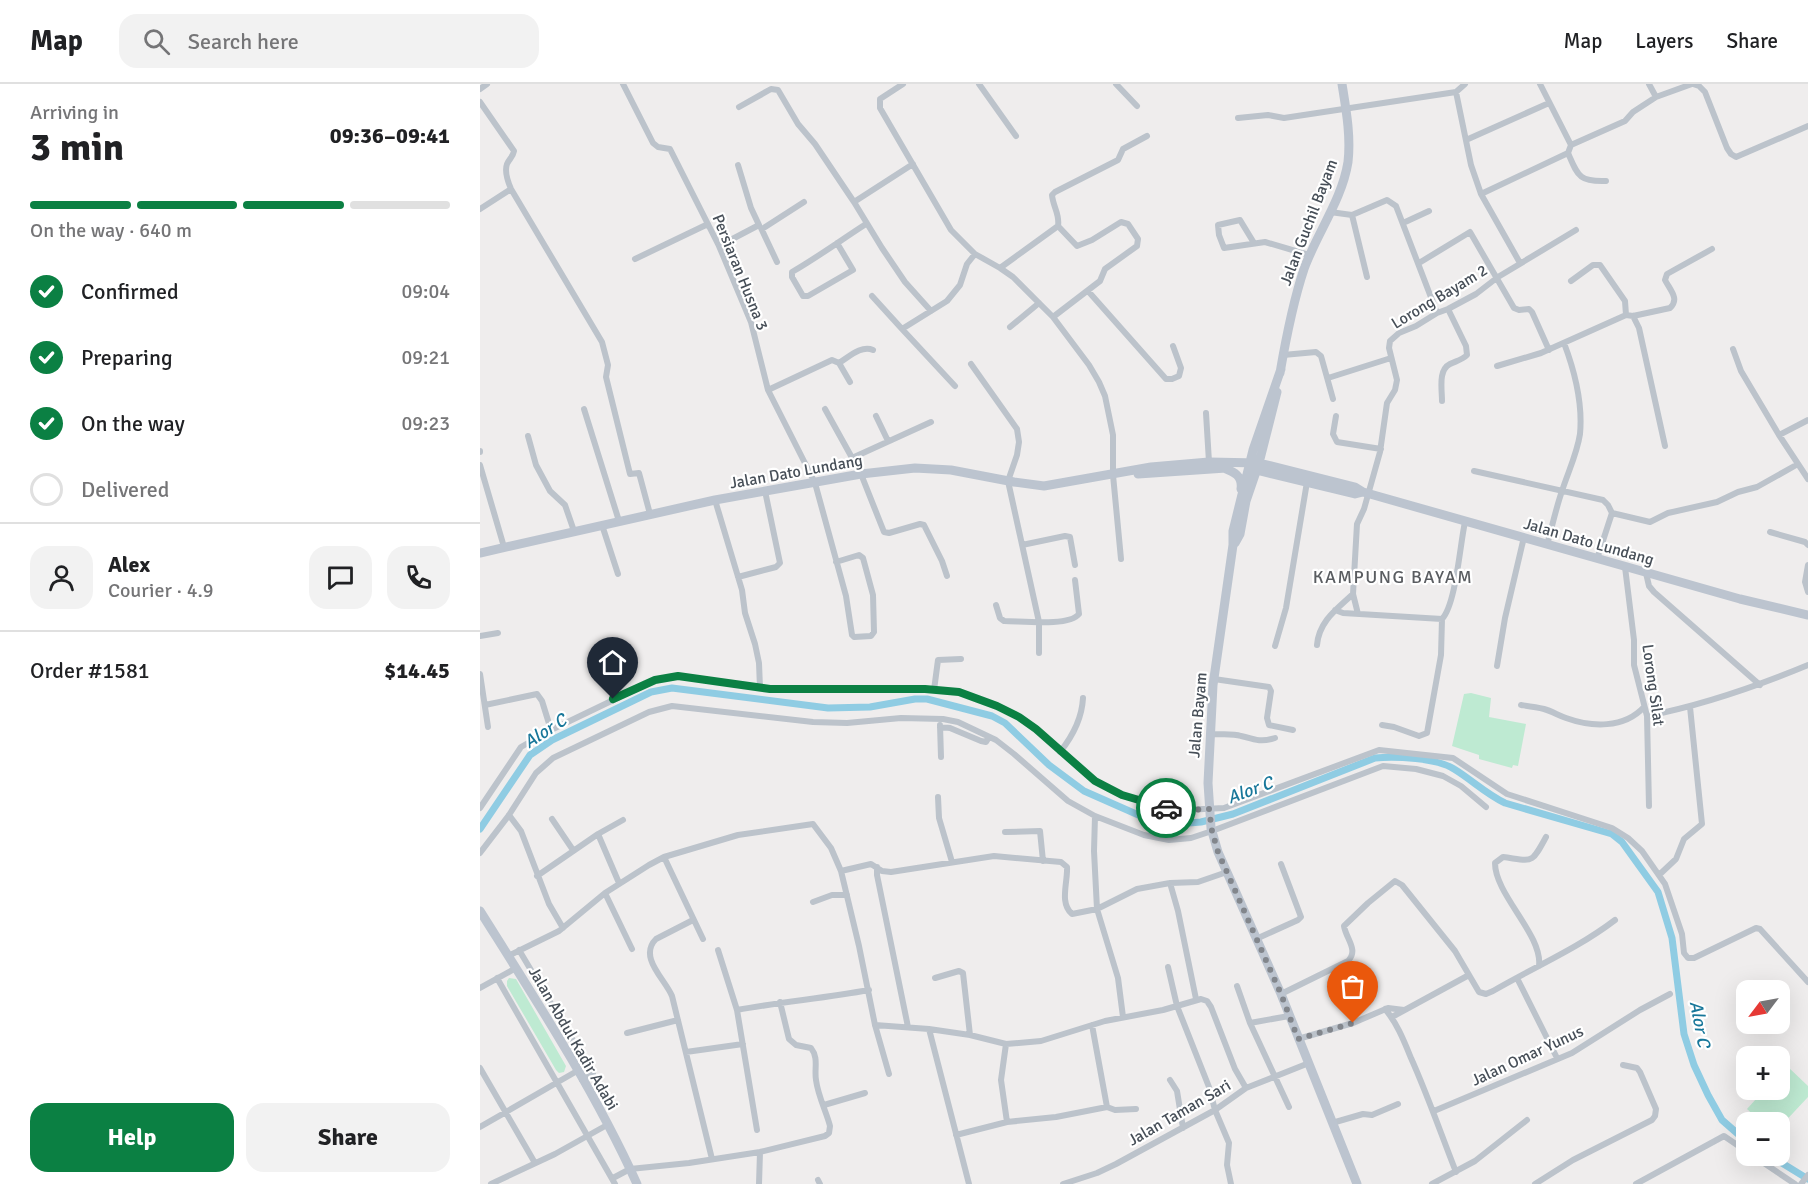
<!DOCTYPE html>
<meta charset="utf-8">
<style>
body{margin:0;font-family:Signika,sans-serif;background:#f2f2f2;color:#202124;height:100vh;display:flex;flex-direction:column;font-size:22px;white-space:nowrap}
*{box-sizing:border-box;margin:0}
p{font-size:20px;color:#757577}
.icon{flex:none;width:33px;height:33px;fill:none;stroke:currentColor;stroke-width:2;stroke-linecap:round;stroke-linejoin:round}
.map{position:relative;flex:1;overflow:hidden}
.panel{display:flex;flex-direction:column;background:#fff;width:480px}
.panel>*{flex:none}
.needle{width:39px;rotate:238deg}
.buttons{position:absolute;left:1256px;top:896px;display:grid;gap:12px}
.buttons a{display:grid;place-items:center;width:54px;height:54px;border-radius:12px;background:#fff;box-shadow:0 6px 24px #0002;font-size:30px}
.pin{position:absolute;display:grid;place-items:center;width:51px;height:51px;color:#fff;margin:-62px -26px;border-radius:50% 50% 50% 0;rotate:-45deg;box-shadow:0 0 6px #0007}
.pin .icon{rotate:45deg}
.courier{position:absolute;display:grid;place-items:center;width:60px;height:60px;margin:-30px;border:4px solid #0b8043;border-radius:50%;background:#fff;color:#222;box-shadow:0 2px 8px #0007}
.head em{font-style:normal;font-weight:700}
.head div{display:flex;flex-direction:column-reverse}
.head{display:flex;align-items:center;justify-content:space-between;height:102px;padding:0 30px}
h1{font-size:39px;font-weight:700;line-height:45px}
.bar{display:grid;grid-template-columns:repeat(4,1fr);gap:9px 6px;align-content:center;height:72px;padding:0 30px}
.bar i{height:8px;border-radius:4px;background:#e0e0e0}
.bar .active{background:#0b8043}
.bar p{grid-column:span 4}
.line{display:flex;align-items:center;gap:15px;padding:0 30px;border-top:2px solid #e0e0e0}
.line div{flex:1}
.round{display:grid;place-items:center;flex:none;width:63px;height:63px;border-radius:18px;background:#f2f2f2}
ol{padding:0 30px;list-style:none}
li{display:flex;align-items:center;gap:18px;height:66px}
li p{margin-inline-start:auto}
li .icon{padding:6px;border-radius:50%;background:#0b8043;color:#fff;stroke-width:4}
li:last-child{color:#757577}
li i{width:33px;height:33px;border:3px solid #e0e0e0;border-radius:50%}
.button{display:flex;gap:12px;margin-top:auto;padding:12px 30px}
.button a{flex:1;height:69px;border-radius:18px;background:#0b8043;color:#fff;font-size:24px;font-weight:700;line-height:69px;text-align:center}
.button a+a{background:#f2f2f2;color:#202124}
header{display:flex;align-items:center;gap:36px;box-sizing:border-box;height:84px;padding:0 30px;background:#fff;border-bottom:2px solid #e0e0e0}
header strong{font-size:28px}
nav{display:flex;gap:33px;margin-inline-start:auto;font-size:21px}
.search{width:420px;height:54px;background:#f2f2f2;display:flex;align-items:center;gap:15px;box-sizing:border-box;padding:0 21px;border-radius:18px;color:#757577;font-size:22px}
main{display:flex;flex:1;min-height:0}
.map>svg:first-child{display:block}
.green{fill:#beead2}
.lines{fill:none;stroke-linecap:round;stroke-linejoin:round}
.canal{stroke:#8fcce3;stroke-width:7}
.street{stroke:#bcc3cb;stroke-width:6}
.secondary{stroke:#bcc4cf;stroke-width:9}
.done{stroke:#82868c;stroke-width:6;stroke-dasharray:0 10.8}
.route{stroke:#0b8043;stroke-width:8}
.labels{text-anchor:middle;stroke-width:4.5;stroke-linejoin:round;paint-order:stroke}
.street-label{font-size:16px;fill:#474f58;stroke:#fff}
.neighbourhood-label{font-size:18px;letter-spacing:1.5px;fill:#5a5d61;stroke:#fff}
.water-label{font-size:18px;font-style:italic;fill:#18779a;stroke:#fff}
</style>
<header>
<strong>Map</strong>
<div class="search"><svg class="icon" aria-label="search" viewBox="0 0 24 24"><circle cx="10" cy="10" r="6"/><path d="M15 15l6 6"/></svg>Search here</div>
<nav><a>Map</a><a>Layers</a><a>Share</a></nav>
</header>
<main>
<section class="panel">
<div class="head"><div><h1>3 min</h1><p>Arriving in</p></div><em>09:36–09:41</em></div>
<div class="bar"><i class="active"></i><i class="active"></i><i class="active"></i><i></i><p>On the way · 640 m</p></div>
<ol>
<li><svg class="icon" aria-label="check" viewBox="0 0 24 24"><path d="M5 12l5 5 9-10"/></svg>Confirmed<p>09:04</p></li>
<li><svg class="icon" aria-label="check" viewBox="0 0 24 24"><path d="M5 12l5 5 9-10"/></svg>Preparing<p>09:21</p></li>
<li><svg class="icon" aria-label="check" viewBox="0 0 24 24"><path d="M5 12l5 5 9-10"/></svg>On the way<p>09:23</p></li>
<li><i></i>Delivered</li>
</ol>
<div class="line" style="height:108px"><a class="round"><svg class="icon" aria-label="person" viewBox="0 0 24 24"><circle cx="12" cy="8" r="4"/><path d="M4 21q1-7 8-7t8 7"/></svg></a><div><b>Alex</b><p>Courier · 4.9</p></div><a class="round"><svg class="icon" aria-label="chat" viewBox="0 0 24 24"><path d="M4 5h16v11H9l-5 4z"/></svg></a><a class="round"><svg class="icon" aria-label="phone" viewBox="0 0 24 24"><path d="M5 4h4l2 5-3 2q2 4 5 5l2-3 5 2v4C11 20 4 13 5 4z"/></svg></a></div>
<div class="line" style="height:78px"><div>Order #1581</div><b>$14.45</b></div>
<div class="button"><a>Help</a><a>Share</a></div>
</section>
<div class="map">
<svg width="1328" height="1100" viewBox="0 0 1328 1100">
<rect width="100%" height="100%" fill="#efeded"/>
<path class="green" d="M991,609L1011,614L1009,633L1046,640L1038,682L1033,681L1032,684L999,675V671L972,662L984,610Z
M29,894L36,895L86,982L84,988L79,989L76,986L27,902V897Z
M1307,982L1328,1002V1013L1299,1044V1038H1281L1267,1025L1285,1005H1299V990Z"/>
<g class="lines">
<path class="canal" d="M0,745L50,671L72,656L171,608L192,604L348,624L390,623L435,615H447L512,632L525,639L569,681L604,707L672,737L697,740L721,738L753,730L895,674C915,672 957,674 974,685C992,696 1006,710 1025,719L1132,750L1142,758L1178,808L1192,854L1204,950L1214,981L1228,1011L1242,1036L1266,1057
M1289,1071L1328,1095"/>
<path class="street" d="M143,0L173,59L178,63L190,65L239,162L271,238L288,306L335,399L366,512L372,551L374,553L391,552L394,548L393,511L383,474L379,471L356,478
M423,0L400,15V24L471,146L495,170L520,184L533,193L573,233L609,281L619,298L625,312L633,351V391L641,475
M499,0L536,52
M636,0L657,22
M1060,0L1091,61
M1169,0L1176,13
M1213,0L1219,2L1225,8L1247,64L1251,70L1256,73L1328,42
M0,5L7,0
M976,8L991,81L1001,110L1088,69L1091,61L1145,37L1153,28L1176,13L1212,0
M0,18L34,67C33,73 29,75 27,80C24,88 28,98 31,105L122,258L128,281L126,293L150,390L159,389L170,430
M259,23L291,5L298,6L318,40L335,60L374,118L402,164L425,198L451,227
M758,34L788,31L804,34L976,8L985,0
M986,56L1069,19
M1088,69C1098,92 1099,98 1126,97
M1001,110L1040,179
M374,118L433,80
M0,125L31,105
M850,128L872,131L907,116L916,122L957,229
M872,131L887,193
M923,139L949,127
M578,142C580,130 573,123 572,111L575,108L638,76L643,65L667,52
M281,144L297,178
M282,145L324,118
M357,159L373,186L328,212H323L312,193V188C338,173 361,156 386,140
M774,159L760,136L738,141L739,151L744,164L785,158L829,171
M239,162L279,141L271,124L258,81
M155,175L228,140
M939,179L990,148L1034,224L1039,226L1049,225L1052,228L1069,266
M520,184L578,142L597,162L612,156L641,138L648,140L658,155L657,162L625,185L620,197L573,233
M1091,197L1113,181H1120L1145,217L1146,231
M608,207L686,295H692L699,292L701,284L693,262
M392,212L422,245
M1153,232L1159,244L1185,362
M530,243L559,219
M1253,265L1261,287L1299,351L1328,336
M803,271L836,268L841,272L853,315
M359,279C369,273 381,261 393,266
M491,280L537,345L539,358L537,371L528,397L559,538V569
M1017,282L1061,269L1146,231L1153,232L1190,224C1200,215 1190,206 1185,196L1187,190L1232,165
M848,294L911,274
M475,302L422,245L467,217L480,201L487,180L495,170
M288,306L352,276L359,279L370,298
M962,317C962,305 958,286 970,280C976,277 982,276 987,271L986,262L968,225
M104,325L139,437
M345,325L381,390L404,448L409,449L440,440L444,441L462,477L467,492
M726,329L729,378
M396,332L408,357
M856,332L853,350L857,358L901,365
M1299,351L1328,395
M48,352L56,381L70,407L85,421L94,447
M0,368V367
M372,374L451,338
M0,381L24,463
M994,387L1123,416L1128,421L1132,429
M235,416L262,506L265,529L275,560L279,579L280,604
M1132,429L1170,438L1188,429L1237,418L1258,408L1277,403L1318,380
M122,441L138,490
M1290,448L1325,458L1328,461
M542,461L585,452L590,453L595,481
M1067,461C1072,443 1076,424 1082,407C1088,388 1097,370 1100,350C1103,318 1095,288 1084,259
M1117,475L1132,429
M1328,481L1325,498L1328,508
M1145,483L1154,556V581L1167,632L1169,722
M1166,489L1169,502L1174,508L1280,601
M258,493L296,483L300,479L285,407
M516,521L520,534L524,537C541,537 589,543 599,530L595,496
M855,526L863,529L962,535
M878,530L873,510L877,440L884,425L900,368L907,319L915,306L917,296L909,264L910,257L919,249L936,242L957,229L968,225L996,210L1018,193L1096,146
M962,535C976,520 980,460 985,438
M0,552L18,549
M837,561C839,537 857,525 873,510
M795,562L806,524L827,398
M1017,582L1025,534L1044,453
M0,590L8,643
M734,595L789,603L791,607L787,634L789,641L813,646
M454,606L458,576L481,575
M5,621L57,610L62,617L71,646
M1041,621C1048,622 1056,623 1064,625C1071,627 1078,631 1086,634C1111,643 1144,645 1164,623
M1167,632C1223,621 1275,603 1328,581
M460,641L461,673
M902,641L914,643L939,652L947,649L961,571L962,535
M460,643L470,644L501,657L506,658L509,653
M731,650C740,651 752,649 761,652C776,655 779,659 795,654
M580,668C592,653 602,634 603,614
M458,713L459,734L472,778
M0,724L41,663L71,646L175,596L198,592L290,605H445L479,608L517,622L539,633L556,645L615,697L642,711L678,723L704,726L744,724L899,666L973,674L1027,710L1132,744L1148,754L1162,767L1185,800L1202,850L1204,869L1208,874H1214L1276,844L1280,845L1328,898
M29,731L41,747L69,820L83,844
M615,732L614,767L617,825L638,894L643,933
M72,735L93,766
M525,748L560,747L563,777
M118,750L139,799
M0,769L29,731L56,689L73,674L169,628L192,622L333,638L367,639L421,634L463,635L478,638L516,656L534,670L588,717L615,732L664,751L689,756L711,754L732,747L903,682L936,685L963,692L981,702L1006,723
M184,773L223,855
M397,783V791L428,943
M361,787L391,780L402,787L411,788L514,772L581,778L587,783C588,798 579,819 592,830L617,825L657,805L690,799L718,798L747,788
M1179,791L1196,775L1204,755L1222,740L1210,623
M57,792L118,750L143,736
M690,799L698,827L716,915
M125,809L152,865
M333,818L352,811H367
M213,836L176,855C158,873 185,895 192,912L232,1075
M776,855L818,836L821,833L801,780
M39,866L113,990L102,996
M238,866L257,926L277,1046
M28,872L79,847L125,809L169,781L184,773L258,751L333,740L351,764L361,787L379,862L395,941L409,990
M1059,882C1063,851 1015,811 1015,779L1023,773C1053,777 1051,781 1066,753
M688,883L697,922L729,1003L735,1026L749,1059L747,1081L751,1100
M17,894L135,1100
M455,894L479,887L483,889L490,951
M1037,894L1077,974
M757,902L770,939L809,1023
M0,904L36,884
M801,910L868,877C879,866 866,855 864,842L888,819L915,797L922,801L975,867L999,908L1006,910L1013,907C1054,883 1097,865 1135,836
M905,925C917,939 924,957 931,974C948,1012 961,1050 976,1088
M257,926C301,918 345,914 389,906
M912,933L989,891
M770,939L809,932
M395,941L449,945L490,951L526,960L561,957L625,937L683,926L721,915L727,917L731,923L755,985L766,1004
M612,941L627,1023
M449,945L489,1100
M147,949L198,936
M818,955L873,939L908,924L924,926
M526,960L521,996L527,1038
M206,968L263,960
M0,984L55,1079
M690,996L697,1007L703,1044
M344,1021L385,1009
M954,1027L1092,969L1160,926L1190,910
M852,1039L883,1030L892,1031L918,1020
M0,1043L97,987
M476,1051L527,1038L576,1033L627,1023L635,1026L656,1025
M1272,1071L1315,1100
M133,1094L150,1085L209,1079L280,1068L345,1052L349,1049L350,1042C346,1027 338,1012 336,996C334,985 339,974 331,964L316,961L309,955L300,918
M338,1096L340,1100
M11,1100L75,1070L127,1041
M279,1100L280,1068
M583,1100L617,1089L636,1080L735,1026L766,1004L829,979
M952,1100L995,1077L1047,1036
M1055,1100L1093,1076L1172,1036L1175,1032L1176,1025L1160,988L1157,984L1143,981
M1156,1100L1244,1052L1266,1067
M1321,1100L1328,1091"/>
<path class="secondary" d="M801,285L773,366L753,447V461L733,601L728,699L731,744L738,768L801,910L877,1100
M800,289C806,254 813,218 824,185C837,149 862,116 868,78C871,52 866,25 862,0
M744,384C754,388 763,392 761,405
M772,385L875,410L883,408
M658,390L746,384
M755,459L760,450L766,417L779,379L797,308
M0,469L235,416L381,390L435,384L471,386L534,398L564,402L671,383L729,378L779,379L875,403L883,408L1260,515L1328,531
M0,827C56,916 114,1005 157,1100"/>
</g>
<g class="lines">
<path class="done" d="M686,724L704,726L729,725L732,747L738,768L801,910L818,955L873,939"/>
<path class="route" d="M133,615L175,596L198,592L290,605H445L479,608L517,622L539,633L556,645L615,697L642,711L686,724"/>
</g>
<g class="labels">
<g class="street-label">
<text transform="translate(828 138) rotate(-69)" y="6">Jalan Guchil Bayam</text>
<text transform="translate(261 188) rotate(68)" y="6">Persiaran Husna 3</text>
<text transform="translate(959 212) rotate(-31)" y="6">Lorong Bayam 2</text>
<text transform="translate(316 387) rotate(-10)" y="6">Jalan Dato Lundang</text>
<text transform="translate(1109 457) rotate(16)" y="6">Jalan Dato Lundang</text>
<text transform="translate(1174 601) rotate(82)" y="6">Lorong Silat</text>
<text transform="translate(717 631) rotate(-85)" y="6">Jalan Bayam</text>
<text transform="translate(94 954) rotate(60)" y="6">Jalan Abdul Kadir Adabi</text>
<text transform="translate(1047 971) rotate(-25)" y="6">Jalan Omar Yunus</text>
<text transform="translate(699 1028) rotate(-30)" y="6">Jalan Taman Sari</text>
</g>
<g class="neighbourhood-label">
<text x="913" y="499">KAMPUNG BAYAM</text>
</g>
<g class="water-label">
<text transform="translate(65 647) rotate(-33)" y="6">Alor C</text>
<text transform="translate(770 706) rotate(-20)" y="6">Alor C</text>
<text transform="translate(1220 940) rotate(79)" y="6">Alor C</text>
</g>
</g>
</svg>
<div class="buttons">
<a><svg class="needle" viewBox="-14 -14 28 28"><path d="M0-13l5 13h-10z" fill="#e53935"/><path d="M0 13l5-13h-10z" fill="#757577"/></svg></a>
<a>+</a>
<a>−</a>
</div>
<div class="pin" style="left:873px;top:939px;background:#ea580c"><svg class="icon" aria-label="bag" viewBox="0 0 24 24"><path d="M5 8h14l-1 12H6zM9 8a3 3 0 0 1 6 0"/></svg></div>
<div class="pin" style="left:133px;top:615px;background:#1f2937"><svg class="icon" aria-label="home" viewBox="0 0 24 24"><path d="M3 11l9-7 9 7M6 9v11h12V9"/></svg></div>
<div class="courier" style="left:686px;top:724px"><svg class="icon" aria-label="car" viewBox="0 0 24 24"><path d="M5 17H2v-5l4-1 3-4h7l3 4 3 1v5h-3M9 17h6M6 11h13"/><circle cx="7" cy="17" r="2"/><circle cx="17" cy="17" r="2"/></svg></div>
</div>
</main>
